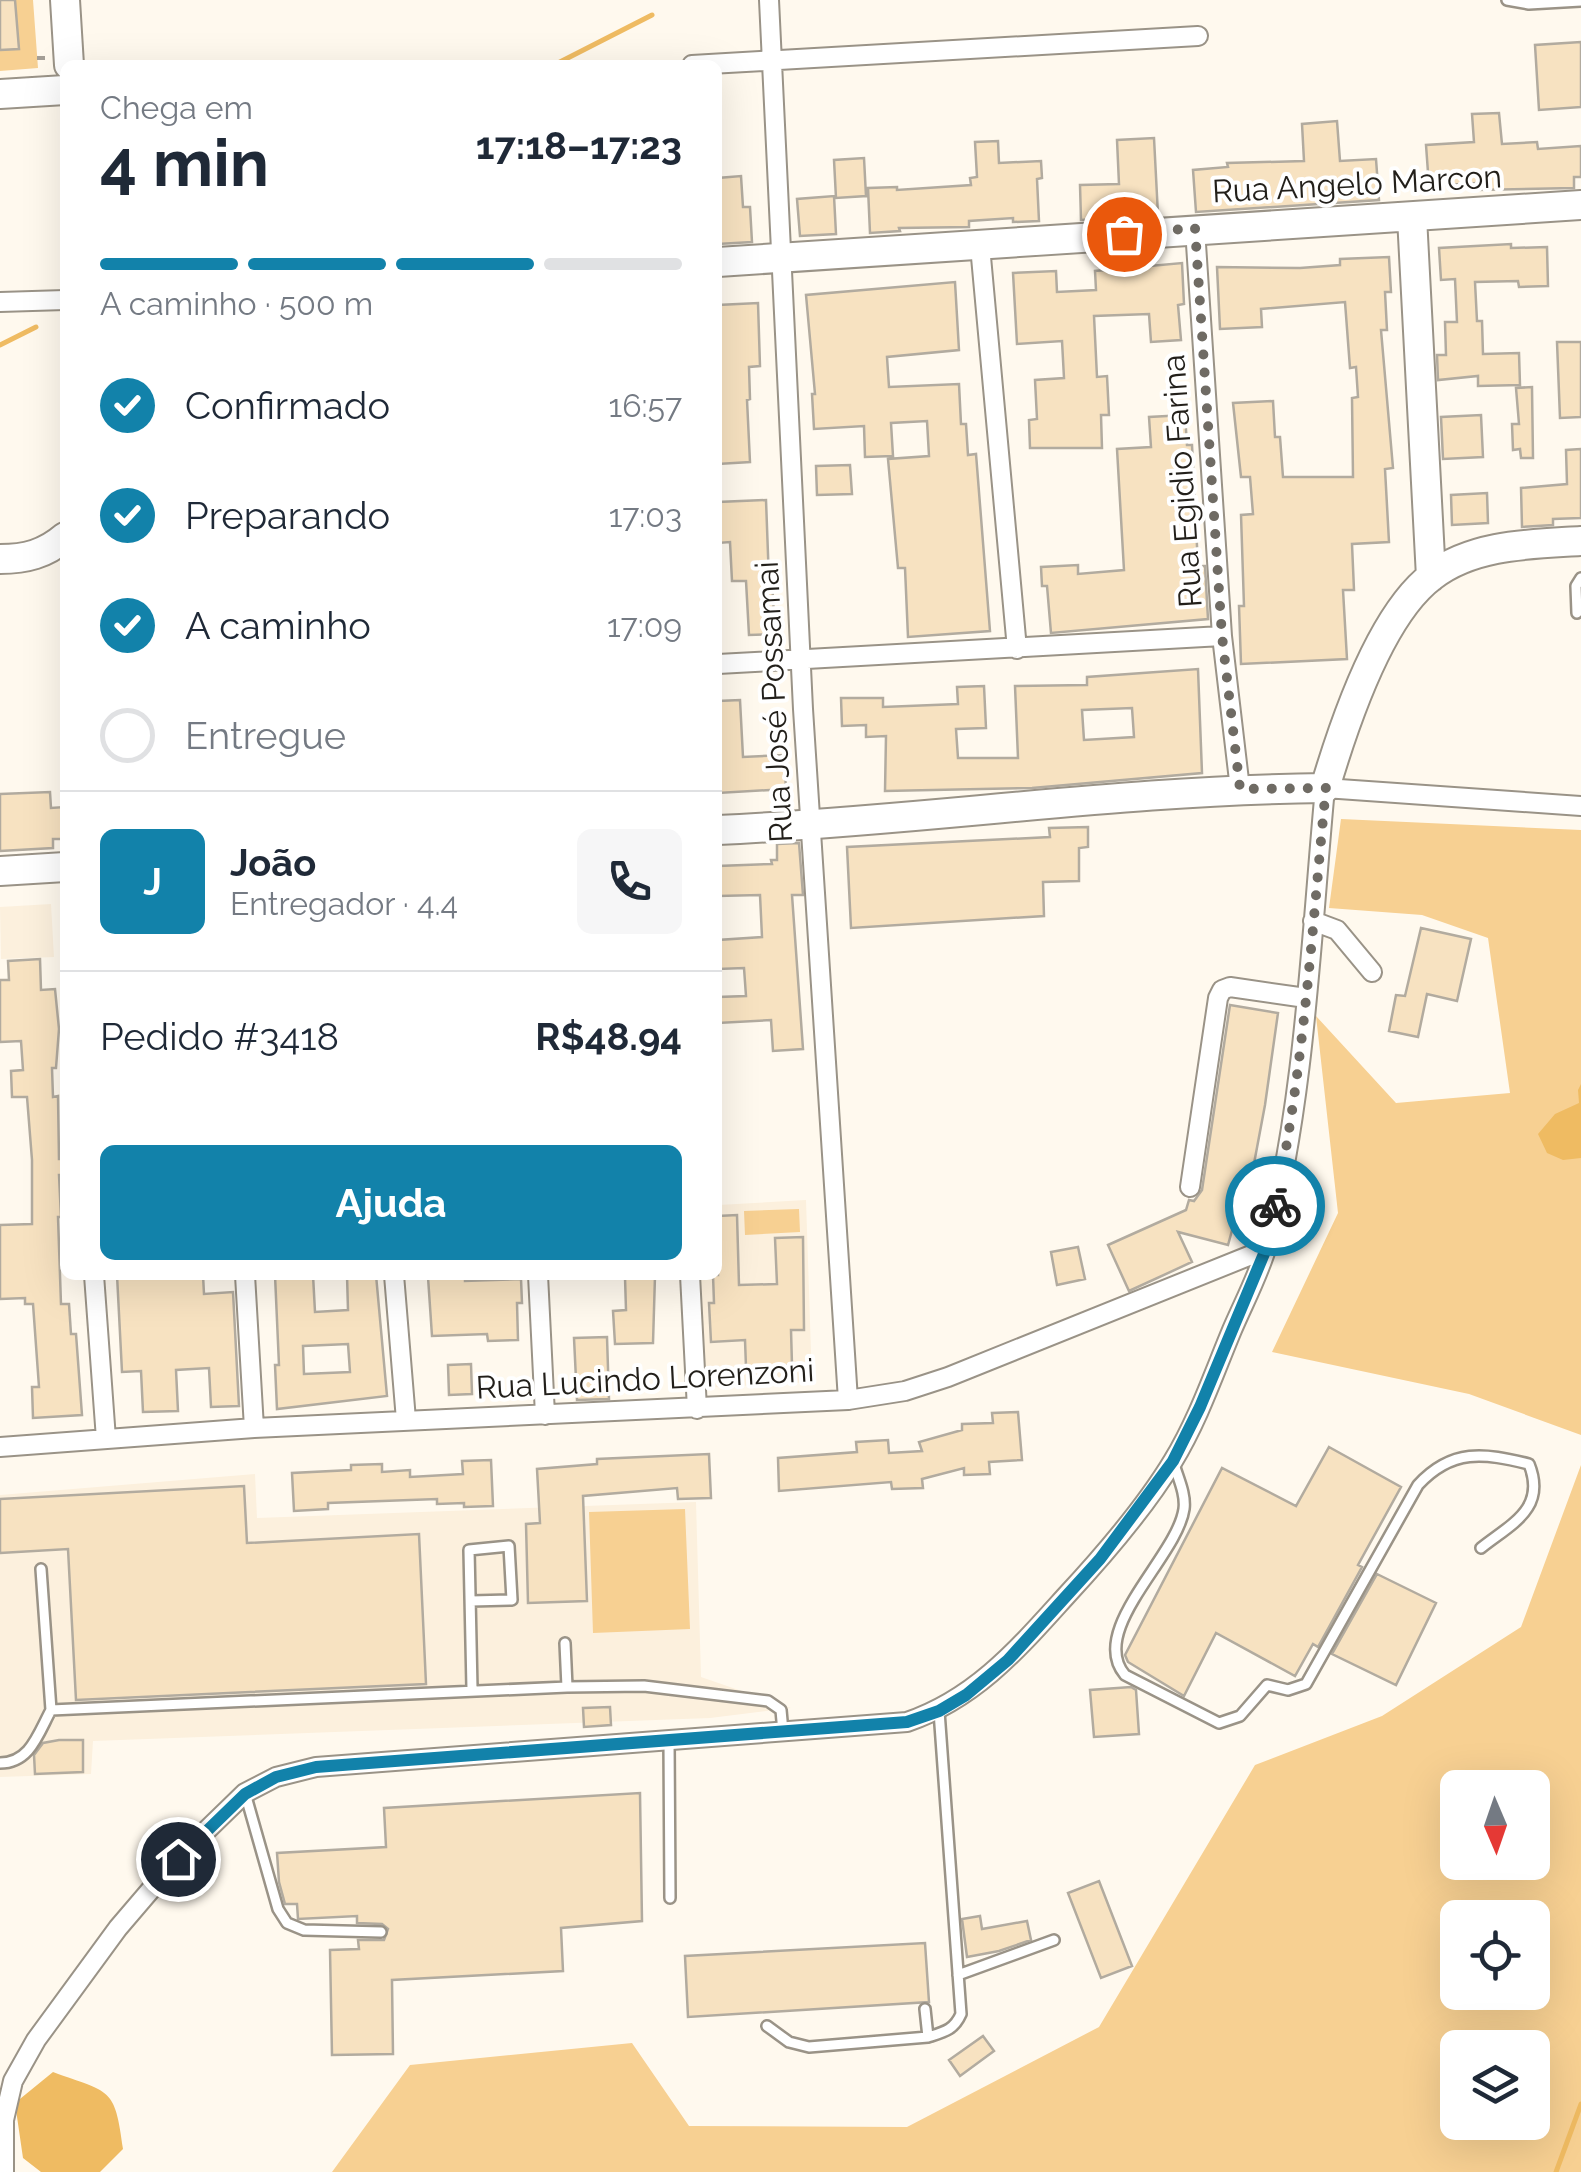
<!DOCTYPE html>
<html lang="pt">
<meta charset="utf-8">
<style>
body{margin:0;font-family:Raleway,sans-serif;background:#f6f6f7;color:#1f2937;height:100vh;display:flex;flex-direction:column;font-size:38px;white-space:nowrap}
*{box-sizing:border-box;margin:0}
p{font-size:32px;color:#747a83}
.icon{flex:none;width:55px;height:55px;fill:none;stroke:currentColor;stroke-width:2;stroke-linecap:round;stroke-linejoin:round}
.map{position:relative;flex:1;overflow:hidden}
.sheet{position:absolute;left:60px;top:60px;width:662px;height:1220px;display:flex;flex-direction:column;background:#fff;border-radius:15px;box-shadow:0 10px 40px #0002}
.sheet>*{flex:none}
.needle{width:65px;rotate:178deg}
.buttons{position:absolute;left:1440px;top:1770px;display:grid;gap:20px}
.buttons a{display:grid;place-items:center;width:110px;height:110px;border-radius:15px;background:#fff;box-shadow:0 10px 40px #0002;font-size:50px}
.pin{position:absolute;display:grid;place-items:center;width:85px;height:85px;color:#fff;margin:-42px;border:5px solid #fff;border-radius:50%;box-shadow:0 2px 10px #0007}
.courier{position:absolute;display:grid;place-items:center;width:100px;height:100px;margin:-50px;border:8px solid #1282aa;border-radius:50%;background:#fff;color:#222;box-shadow:0 2px 12px #0007}
.head em{font-style:normal;font-weight:700}
.head div{display:flex;flex-direction:column-reverse}
.head{display:flex;align-items:center;justify-content:space-between;height:170px;padding:0 40px}
h1{font-size:65px;font-weight:700;line-height:75px}
.bar{display:grid;grid-template-columns:repeat(4,1fr);gap:15px 10px;align-content:center;height:120px;padding:0 40px}
.bar i{height:12px;border-radius:8px;background:#e0e1e3}
.bar .active{background:#1282aa}
.bar p{grid-column:span 4}
.line{display:flex;align-items:center;gap:25px;padding:0 40px;border-top:2px solid #e0e1e3}
.line div{flex:1}
.round{display:grid;place-items:center;flex:none;width:105px;height:105px;border-radius:15px;background:#f6f6f7}
ol{padding:0 40px;list-style:none}
li{display:flex;align-items:center;gap:30px;height:110px}
li p{margin-inline-start:auto}
li .icon{padding:10px;border-radius:50%;background:#1282aa;color:#fff;stroke-width:4}
li:last-child{color:#747a83}
li i{width:55px;height:55px;border:5px solid #e0e1e3;border-radius:50%}
.primary-button{display:flex;gap:20px;margin-top:auto;padding:20px 40px}
.primary-button a{flex:1;height:115px;border-radius:15px;background:#1282aa;color:#fff;font-size:40px;font-weight:700;line-height:115px;text-align:center}
.map>svg:first-child{display:block}
.built{fill:#fcf0dd}
.green{fill:#f7d092;fill-rule:evenodd}
.water{fill:#efbb62}
.lines{fill:none;stroke-linecap:round;stroke-linejoin:round}
.stream{stroke:#efbb62;stroke-width:5}
.building{fill:#f7e2c1;stroke:#b2ab9f;stroke-width:2.5;fill-rule:evenodd}
.lane-casing{stroke:#9a9387;stroke-width:14}
.street-casing{stroke:#9a9387;stroke-width:22}
.secondary-casing{stroke:#9a9387;stroke-width:32}
.path{stroke:#a49f97;stroke-width:4;stroke-dasharray:8 8;stroke-linecap:butt}
.lane{stroke:#fff;stroke-width:9}
.street{stroke:#fff;stroke-width:18}
.secondary{stroke:#fff;stroke-width:28}
.done{stroke:#6f6b64;stroke-width:10;stroke-dasharray:0 18}
.route{stroke:#1282aa;stroke-width:12}
.labels{text-anchor:middle;stroke-width:8;stroke-linejoin:round;paint-order:stroke}
.street-label{font-size:32px;fill:#221f1a;stroke:#fff}
</style>
<div class="map">
<svg width="1581" height="2172" viewBox="0 0 1581 2172">
<rect width="100%" height="100%" fill="#fff9ee"/>
<path class="built" d="M51,904L54,957L1,959L0,907Z
M806,1200L812,1382L702,1388L696,1275H718V1205Z
M255,1474L257,1518L696,1502L701,1677L791,1708L710,1718L93,1741L91,1774L0,1777V1495Z"/>
<path class="green" d="M0,0H33L38,68L0,71Z
M1341,819L1581,830V1435L1469,1394L1272,1352L1338,1213L1316,1016L1396,1103L1510,1093L1488,938L1422,915L1329,908Z
M799,1209L800,1232L745,1235L744,1211Z
M1581,1465V2172H332L410,2065L632,2043L689,2126L907,2127L1099,2027L1255,1765L1382,1716L1521,1627ZM1458,1788H1532V1862H1458ZM1458,1918H1532V1992H1458ZM1458,2048H1532V2122H1458Z
M685,1509L690,1629L593,1633L589,1512Z"/>
<path class="water" d="M1581,1084V1158L1563,1160L1547,1153L1538,1134L1555,1114L1579,1103L1578,1090Z
M53,2072C110,2093 115,2086 123,2149L100,2172H41L23,2158L15,2103Z"/>
<g class="lines">
<path class="stream" d="M554,65L652,15
M0,345L36,327
M1556,2172L1581,2104"/>
</g>
<path class="building" d="M0,0H15L19,49L0,50Z
M1581,42V107L1539,110L1535,45Z
M1499,113L1502,144L1537,142L1538,149L1581,146V177H1574V188L1476,190V183L1429,186L1426,145L1474,142L1472,114Z
M1337,121L1340,161L1376,159L1379,200L1196,212L1193,170L1228,167L1227,163L1304,161L1302,124Z
M1154,138L1158,215L1081,220L1080,185L1119,184L1117,140Z
M998,141L999,163L1041,161L1042,178L1037,179L1039,221L1013,222V218L969,221V227L899,228L900,231L870,233L868,188L897,187V190L971,185L970,178L977,177L975,142Z
M864,158L866,196L836,198L834,160Z
M741,176L743,207H750L752,242L718,244V178Z
M834,196L836,234L800,236L797,199Z
M1511,244V248L1547,247L1548,286L1519,287L1518,281L1475,282L1477,321H1482L1483,354L1519,353L1520,385L1478,386V376L1438,380L1437,355H1446L1445,322H1457L1455,279L1441,280L1439,248Z
M1389,257L1391,292H1385L1387,330H1381L1393,468L1385,469L1389,542L1352,544L1354,590H1343L1347,659L1241,664L1239,606H1244L1241,515L1253,514L1250,477H1241L1233,403L1273,401L1275,437H1280L1283,477H1353L1352,398L1358,397L1356,367L1350,368L1345,302L1261,309L1262,327L1220,329L1217,267L1300,268L1340,265V259Z
M1182,263L1184,304L1178,305L1181,340L1151,342L1149,314L1094,316L1097,377L1107,376L1109,415H1101L1102,448H1030L1029,420L1037,419L1035,380L1064,378L1062,341L1017,344L1013,273L1056,271L1057,292L1096,290L1095,271Z
M955,282L959,350L887,357L889,387L959,384L961,424H966L968,455L976,454L990,631L908,637L905,568H898L888,459L929,456L927,421L891,423L893,456L865,457L864,426L814,429L812,394H815L806,295Z
M758,303L760,366L749,367L750,399L747,400L750,462L718,464V305Z
M1557,342H1581V417L1560,418Z
M1532,387L1533,458H1521L1520,449L1513,450L1512,424H1519L1516,388Z
M1185,415L1187,445H1192L1198,566H1205L1208,619L1051,633L1047,586H1042L1041,567L1078,565V574L1124,570L1117,449L1151,447L1149,417Z
M1481,415L1483,457L1443,459L1441,417Z
M1581,449V518L1553,519V525L1522,527L1521,488L1567,484L1566,450Z
M850,465L852,494L817,495L816,466Z
M1487,493L1488,523L1452,525L1451,495Z
M766,500L769,581H772L775,634L749,635L746,581H732L730,542L718,543V502Z
M1198,669L1202,773L1032,788L885,791L886,736L866,737V725L842,726L841,698H883V707L958,704L957,687L984,686L986,728L956,729L958,758H1018L1015,686L1087,685V677ZM1132,708L1134,737L1084,740L1082,710Z
M740,700L743,757L784,755L786,789L718,793V701Z
M50,792L51,808L65,807V839H53V848L0,851V794Z
M1088,827V847L1079,848V881L1043,882L1044,916L851,928L847,847L1050,837L1049,828Z
M799,843L803,895H792L803,1049L773,1051L771,1020L718,1023V997L746,996L744,968L718,969V940L762,937L760,895L718,896V866L772,864L771,860H777V844Z
M1421,928L1471,939L1457,1001L1427,994L1418,1037L1389,1031L1396,995L1405,996Z
M40,959L41,990L55,989L59,1029L56,1068H52L53,1097L58,1096L59,1159H65V1175H59L61,1217H58L61,1304H69L71,1334H76L82,1415L33,1418L32,1387H39L33,1304H25V1298L0,1299V1225L32,1224V1160L27,1097H12L11,1071L23,1070L21,1041L0,1042V980H9L8,961Z
M1230,1005L1278,1013L1265,1105L1246,1206L1239,1205L1228,1245L1178,1232L1192,1262L1129,1291L1108,1245L1186,1210L1189,1200L1194,1201L1202,1190Z
M737,1215L739,1285L777,1284L775,1238L803,1237L804,1330H791L792,1365L746,1367L745,1340L711,1342L709,1303H714L713,1275H718V1216Z
M1078,1247L1085,1279L1057,1285L1051,1252Z
M117,1275H203L204,1294L233,1292L239,1406L211,1407L209,1368L176,1370L178,1411L143,1412L141,1371L122,1372Z
M275,1275H313L315,1312L348,1310L347,1275H376L387,1396L277,1409L275,1365H279ZM348,1344L350,1372L304,1374L303,1346Z
M465,1275V1281L521,1279L522,1303H517L518,1340L488,1341L487,1334L432,1336L428,1277Z
M655,1276L653,1343L615,1344L613,1311L626,1310L625,1277Z
M607,1337L609,1399L577,1400L574,1338Z
M471,1364L472,1394L449,1395L448,1365Z
M1018,1412L1022,1460L989,1462L990,1474L964,1475V1468L922,1479L923,1488L892,1489L891,1482L779,1491L778,1458L857,1452L856,1442L888,1440L889,1453L922,1451L919,1442L962,1430V1424L993,1423L992,1413Z
M1329,1447L1401,1487L1358,1565L1362,1567L1318,1647L1313,1644L1295,1676L1216,1633L1184,1696L1128,1662L1125,1655L1222,1468L1296,1506Z
M709,1454L711,1498L678,1499L677,1488L583,1496L587,1601L528,1603L526,1524L540,1523L537,1469L597,1464V1459Z
M491,1460L493,1506L464,1507V1503L437,1504V1499L328,1503V1509L294,1511L292,1473L351,1470V1465L382,1464V1472L410,1470V1477L463,1474L462,1461Z
M244,1486L247,1543L419,1534L426,1684L76,1700L68,1549L0,1553V1499Z
M1377,1574L1436,1603L1396,1685L1332,1654Z
M1131,1687L1136,1690L1139,1734L1094,1737L1090,1690Z
M610,1707L611,1725L584,1727L583,1708Z
M59,1740H83V1772L35,1774L34,1755L43,1743Z
M640,1793L642,1921L561,1928L563,1971L392,1980L393,2054L332,2055L330,1950L359,1949L358,1940H384L388,1929L382,1924L357,1923V1916L298,1919L297,1904H285L279,1882L277,1853L386,1847L384,1808Z
M1099,1881L1132,1966L1101,1978L1068,1893Z
M980,1916L982,1929L1027,1921L1031,1940L999,1951L967,1957L962,1919Z
M925,1943L929,2002L688,2017L685,1956Z
M983,2036L994,2051L960,2076L949,2060Z"/>
<g class="lines">
<defs>
<path id="lane" d="M1507,0L1529,4L1581,1
M1577,613L1576,586L1581,578
M1174,1464C1178,1478 1186,1494 1184,1509C1177,1557 1087,1630 1125,1675L1219,1723L1240,1716L1267,1685L1288,1690L1306,1684L1418,1485C1452,1448 1484,1453 1529,1464C1547,1509 1511,1524 1481,1548
M41,1569L51,1710
M471,1601L512,1600L509,1546L469,1550L472,1689
M565,1643L567,1687
M669,1740L670,1898
M0,1763C30,1763 38,1734 51,1710L567,1687L644,1686L768,1701L781,1710L783,1732
M245,1793L278,1909L287,1923L304,1930L381,1932
M958,1975L1054,1940
M767,2026L789,2042L809,2047L928,2037L925,2009
M928,2037C944,2032 954,2030 961,2014L939,1711"/>
<path id="street" d="M769,0L803,709L848,1400
M692,65L1198,36
M1195,229L1222,636L1240,789
M980,246L1017,649
M0,302L65,300
M718,664L1222,636
M1313,921L1337,930L1372,972
M1190,1187L1218,998L1222,990L1230,987L1306,998
M94,1275L106,1439
M245,1275L254,1428
M394,1275L406,1420
M538,1275L545,1415
M690,1275L697,1409
M0,1447L254,1428L848,1400L905,1391L948,1377L1266,1249
M4,2172V2120L13,2081L36,2040L118,1928L177,1859L245,1793L276,1777L316,1767L907,1722C975,1699 1018,1649 1065,1597C1104,1555 1144,1509 1173,1461C1198,1420 1214,1373 1232,1330C1244,1302 1259,1274 1267,1246C1305,1100 1311,938 1325,788L1581,806"/>
<path id="secondary" d="M65,0L69,65
M0,94L65,90
M1412,217L1431,577
M718,262L1581,205
M0,559C26,559 45,554 65,537
M718,830C920,821 1122,790 1325,788C1343,727 1380,615 1432,576C1473,544 1532,544 1581,541
M0,871L65,867"/>
</defs>
<use href="#lane" class="lane-casing"/>
<use href="#street" class="street-casing"/>
<use href="#secondary" class="secondary-casing"/>
<path class="path" d="M37,58H49"/>
<use href="#lane" class="lane"/>
<use href="#street" class="street"/>
<use href="#secondary" class="secondary"/>
</g>
<g class="lines">
<path class="done" d="M1124,234L1195,228L1222,636L1240,789L1326,788C1312,928 1304,1069 1275,1206"/>
<path class="route" d="M178,1859L245,1794L276,1777L316,1767L907,1722L939,1711L966,1695L1008,1660L1100,1559L1173,1461L1200,1407L1266,1249L1275,1206"/>
</g>
<g class="labels">
<g class="street-label">
<text transform="translate(1357 184) rotate(-3)" y="11">Rua Angelo Marcon</text>
<text transform="translate(1182 481) rotate(-94)" y="11">Rua Egidio Farina</text>
<text transform="translate(774 702) rotate(-93)" y="11">Rua José Possamai</text>
<text transform="translate(645 1379) rotate(-3)" y="11">Rua Lucindo Lorenzoni</text>
</g>
</g>
</svg>
<div class="buttons">
<a><svg class="needle" viewBox="-14 -14 28 28"><path d="M0-13l5 13h-10z" fill="#e53935"/><path d="M0 13l5-13h-10z" fill="#747a83"/></svg></a>
<a><svg class="icon" aria-label="locate" viewBox="0 0 24 24"><circle cx="12" cy="12" r="6"/><path d="M12 2v4M12 18v4M2 12h4M18 12h4"/></svg></a>
<a><svg class="icon" aria-label="layers" viewBox="0 0 24 24"><path d="M12 4l9 5-9 5-9-5zM3 14l9 5 9-5"/></svg></a>
</div>
<div class="pin" style="left:1124px;top:234px;background:#ea580c"><svg class="icon" aria-label="bag" viewBox="0 0 24 24"><path d="M5 8h14l-1 12H6zM9 8a3 3 0 0 1 6 0"/></svg></div>
<div class="pin" style="left:178px;top:1859px;background:#1f2937"><svg class="icon" aria-label="home" viewBox="0 0 24 24"><path d="M3 11l9-7 9 7M6 9v11h12V9"/></svg></div>
<div class="courier" style="left:1275px;top:1206px"><svg class="icon" aria-label="bike" viewBox="0 0 24 24"><circle cx="6" cy="16" r="4"/><circle cx="18" cy="16" r="4"/><path d="M6 16l4-8h5l3 8M10 8l3 8H6M13 5h3"/></svg></div>
<section class="sheet">
<div class="head"><div><h1>4 min</h1><p>Chega em</p></div><em>17:18–17:23</em></div>
<div class="bar"><i class="active"></i><i class="active"></i><i class="active"></i><i></i><p>A caminho · 500 m</p></div>
<ol>
<li><svg class="icon" aria-label="check" viewBox="0 0 24 24"><path d="M5 12l5 5 9-10"/></svg>Confirmado<p>16:57</p></li>
<li><svg class="icon" aria-label="check" viewBox="0 0 24 24"><path d="M5 12l5 5 9-10"/></svg>Preparando<p>17:03</p></li>
<li><svg class="icon" aria-label="check" viewBox="0 0 24 24"><path d="M5 12l5 5 9-10"/></svg>A caminho<p>17:09</p></li>
<li><i></i>Entregue</li>
</ol>
<div class="line" style="height:180px"><b class="round" style="background:#1282aa;color:#fff">J</b><div><b>João</b><p>Entregador · 4.4</p></div><a class="round"><svg class="icon" aria-label="phone" viewBox="0 0 24 24"><path d="M5 4h4l2 5-3 2q2 4 5 5l2-3 5 2v4C11 20 4 13 5 4z"/></svg></a></div>
<div class="line" style="height:130px"><div>Pedido #3418</div><b>R$48.94</b></div>
<div class="primary-button"><a>Ajuda</a></div>
</section>
</div>
